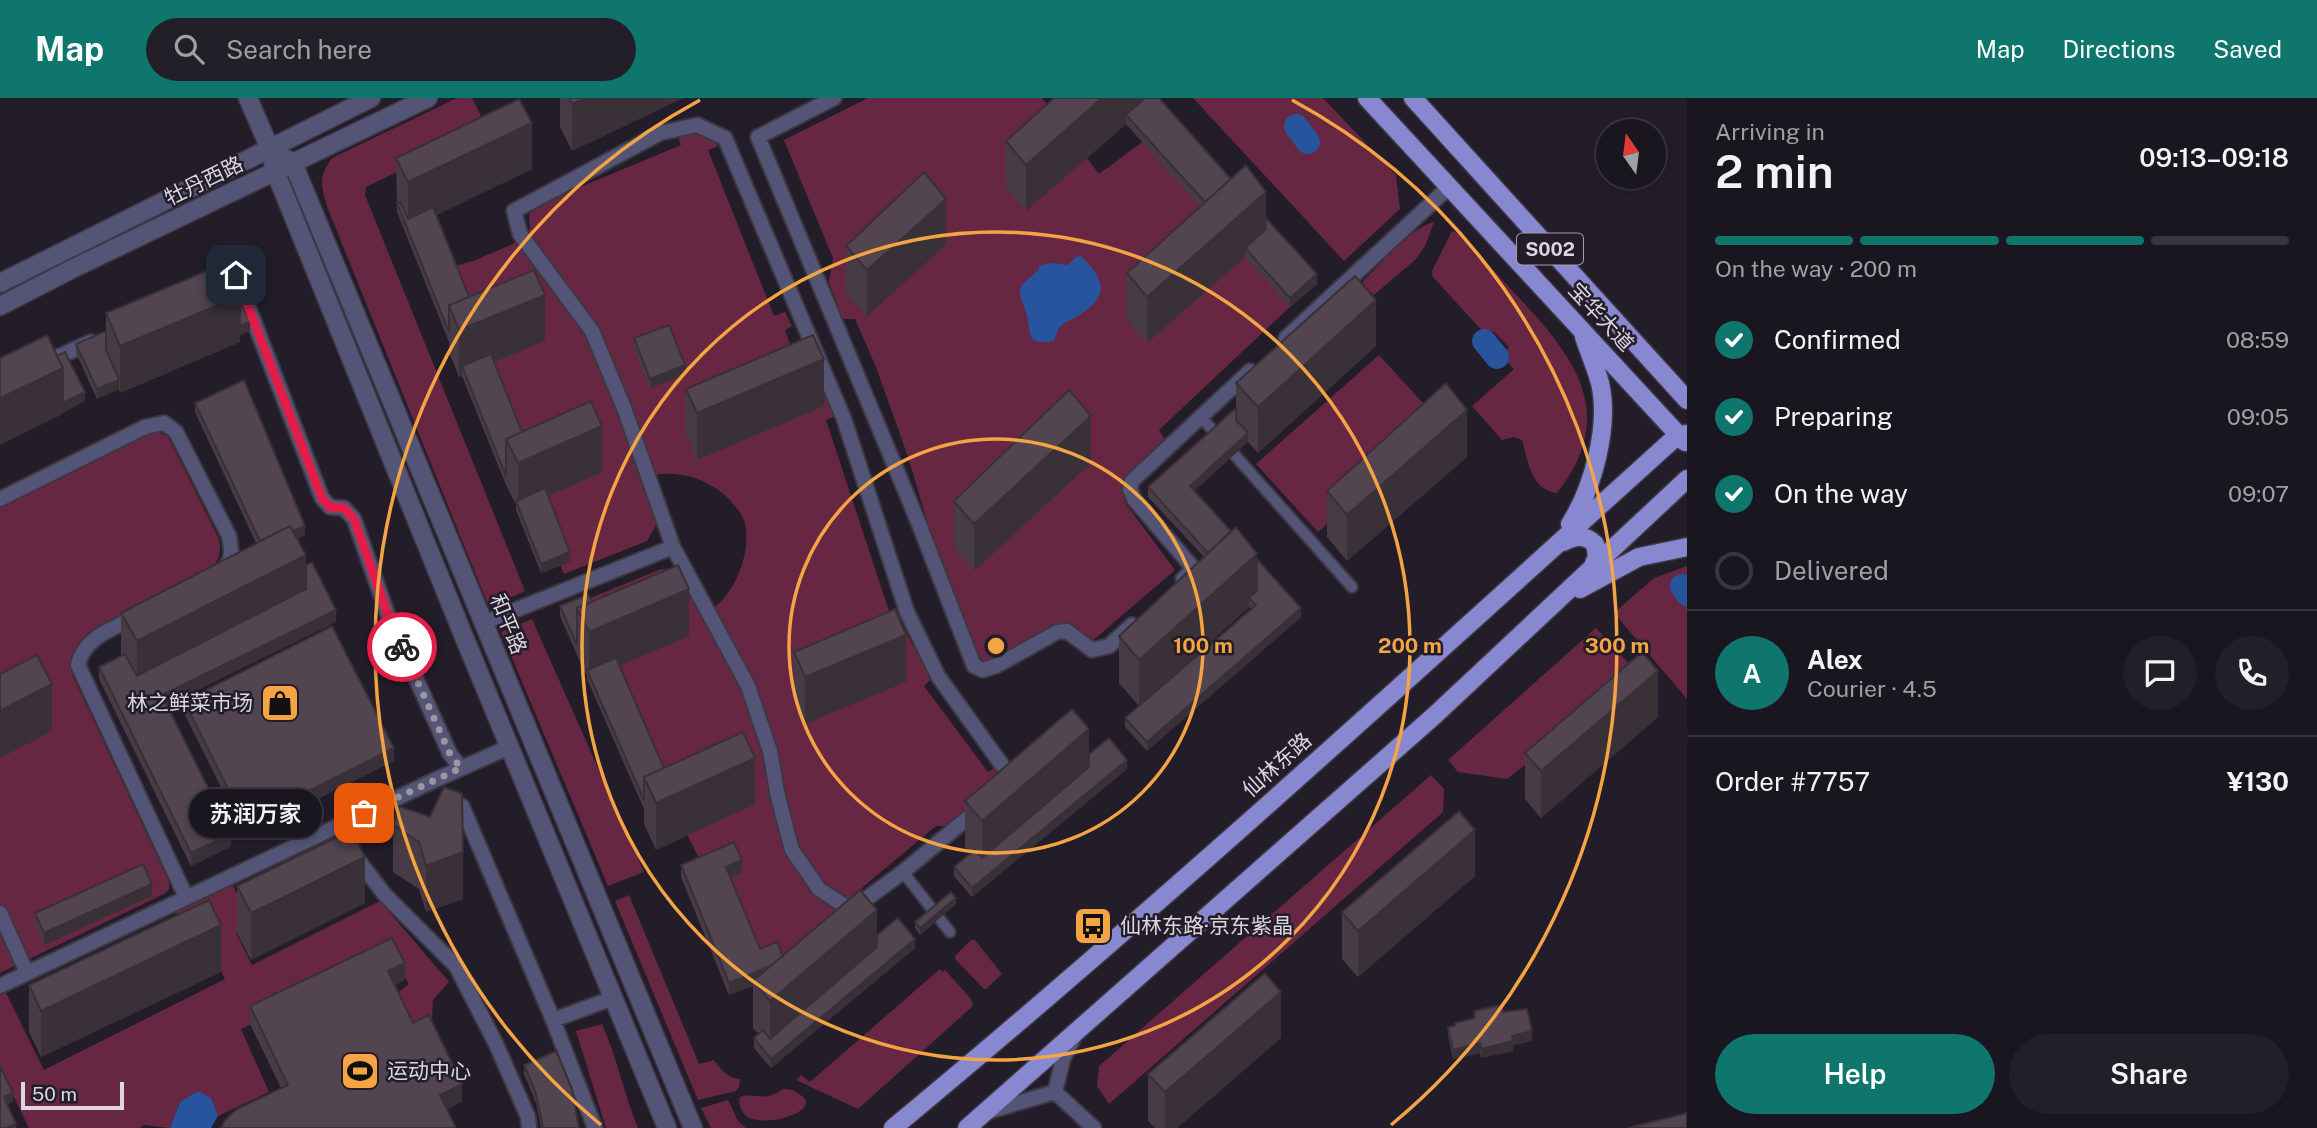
<!DOCTYPE html>
<meta charset="utf-8">
<style>
body{margin:0;font-family:"Public Sans","Noto Sans SC",sans-serif;background:#231f28;color:#f1f3f6;height:100vh;display:flex;flex-direction:column;font-size:26px;white-space:nowrap}
*{box-sizing:border-box;margin:0}
p{font-size:23px;color:#9f9fa4}
.icon{flex:none;width:38px;height:38px;fill:none;stroke:currentColor;stroke-width:2;stroke-linecap:round;stroke-linejoin:round}
.map{position:relative;flex:1;overflow:hidden}
.details{display:flex;flex-direction:column;background:#1a161f;width:630px}
.details>*{flex:none}
.needle{width:46px;rotate:346deg}
.buttons{position:absolute;left:1596px;top:21px;display:grid;gap:14px}
.buttons a{display:grid;place-items:center;width:70px;height:70px;border-radius:50%;background:#1a161f;box-shadow:0 4px 10px #0003,0 0 0 2px #38353d;font-size:35px}
.scale{position:absolute;left:21px;bottom:18px;width:103px;box-sizing:border-box;padding-left:7px;border:4px solid #dbd7e0;border-top:0;font-size:19px;line-height:24px;white-space:nowrap;color:#dbd7e0;-webkit-text-stroke:5px #231d29;paint-order:stroke}
.pin{position:absolute;display:grid;place-items:center;width:60px;height:60px;color:#fff;margin:-30px;border-radius:14px;box-shadow:0 4px 10px #0006}
.courier{position:absolute;display:grid;place-items:center;width:70px;height:70px;margin:-35px;border:5px solid #e11d48;border-radius:50%;background:#fff;color:#222;box-shadow:0 2px 9px #0007}
.bubble{position:absolute;height:49px;border-radius:24px;background:#1a161f;box-shadow:0 4px 10px #0003,0 0 0 2px #38353d;font-size:23px;font-weight:600;line-height:49px;text-align:center}
.head em{font-style:normal;font-weight:600}
.head div{display:flex;flex-direction:column-reverse}
.head{display:flex;align-items:center;justify-content:space-between;height:119px;padding:0 28px}
h1{font-size:46px;font-weight:600;line-height:52px}
.bar{display:grid;grid-template-columns:repeat(4,1fr);gap:10px 7px;align-content:center;height:84px;padding:0 28px}
.bar i{height:9px;border-radius:5px;background:#38353d}
.bar .active{background:#0f766e}
.bar p{grid-column:span 4}
.line{display:flex;align-items:center;gap:18px;padding:0 28px;border-top:2px solid #38353d}
.line div{flex:1}
.round{display:grid;place-items:center;flex:none;width:74px;height:74px;border-radius:37px;background:#231f28}
ol{padding:0 28px;list-style:none}
li{display:flex;align-items:center;gap:21px;height:77px}
li p{margin-inline-start:auto}
li .icon{padding:7px;border-radius:50%;background:#0f766e;color:#fff;stroke-width:4}
li:last-child{color:#9f9fa4}
li i{width:38px;height:38px;border:4px solid #38353d;border-radius:50%}
.primary-button{display:flex;gap:14px;margin-top:auto;padding:14px 28px}
.primary-button a{flex:1;height:80px;border-radius:42px;background:#0f766e;color:#fff;font-size:28px;font-weight:600;line-height:80px;text-align:center}
.primary-button a+a{background:#231f28;color:#f1f3f6}
header{display:flex;align-items:center;gap:42px;box-sizing:border-box;height:98px;padding:0 35px;background:#0f766e;color:#fff}
header strong{font-size:33px}
nav{display:flex;gap:38px;margin-inline-start:auto;font-size:24px}
.search{width:490px;height:63px;background:#231f28;display:flex;align-items:center;gap:18px;box-sizing:border-box;padding:0 24px;border-radius:38px;color:#9f9fa4;font-size:26px}
main{display:flex;flex:1;min-height:0}
.map>svg:first-child{display:block}
.green{fill:#672743}
.water{fill:#27549c}
.lines{fill:none;stroke-linecap:round;stroke-linejoin:round}
.river{stroke:#27549c;stroke-width:24}
.pedestrian-casing{stroke:#3d3743;stroke-width:14}
.minor-casing{stroke:#3d3743;stroke-width:18}
.tertiary-casing{stroke:#3d3743;stroke-width:21}
.primary-casing{stroke:#3d3743;stroke-width:21}
.pedestrian{stroke:#545477;stroke-width:10}
.minor{stroke:#545477;stroke-width:14}
.tertiary{stroke:#545477;stroke-width:18}
.primary{stroke:#8888d0;stroke-width:18}
.wall{fill:#473b45;fill-rule:evenodd}
.shaded-wall{fill:#393038}
.building{fill:#524550;stroke:#393038;stroke-width:2}
.done{stroke:#9b96a0;stroke-width:7;stroke-dasharray:0 12.6}
.route{stroke:#e11d48;stroke-width:9}
.ring{fill:none;stroke:#f4a443;stroke-width:3.5}
.labels{text-anchor:middle;stroke-width:5;stroke-linejoin:round;paint-order:stroke}
.shield{fill:#231d29;stroke:#a49fa9;stroke-width:2}
.shield-label{font-size:19px;font-weight:bold;fill:#dbd7e0}
.street-label{font-size:21px;fill:#dbd7e0;stroke:#231d29}
.poi-label{font-size:21px;fill:#dbd7e0;stroke:#231d29;text-anchor:start}
.centre{fill:#f4a443;stroke:#231d29;stroke-width:3.5}
.ring-label{font-size:21px;text-anchor:middle;font-weight:bold;fill:#f4a443;stroke:#231d29;stroke-width:5;stroke-linejoin:round;paint-order:stroke}
</style>
<header>
<strong>Map</strong>
<div class="search"><svg class="icon" aria-label="search" viewBox="0 0 24 24"><circle cx="10" cy="10" r="6"/><path d="M15 15l6 6"/></svg>Search here</div>
<nav><a>Map</a><a>Directions</a><a>Saved</a></nav>
</header>
<main>
<div class="map">
<svg width="1687" height="1030" viewBox="0 0 1687 1030">
<rect width="100%" height="100%" fill="#231d29"/>
<path class="green" d="M457,0H472L487,30L366,89L365,97L525,493L489,509L328,111C321,89 318,79 332,60Z
M868,0H1042L1099,76L1145,42L1292,207L1159,332L1165,342L1125,379L1121,391L1126,406L1175,472L1091,544L1071,528L989,565L981,563L934,446L908,359L876,269L855,221H843L829,184L833,160L784,42Z
M1193,0H1323L1396,77L1400,111L1344,163Z
M700,33L711,39L718,48L708,52L774,218L785,214L792,228L785,232L790,246L814,260L836,318L826,322L891,519L898,534L904,532L932,580L924,588L988,674L997,668L1001,676L999,685L947,728H936L864,788L829,832L757,874L678,719L576,506L661,471L678,472L703,515C707,512 713,510 717,507C738,491 755,442 742,418C723,384 678,367 643,380L658,424L647,443L564,476L444,171L473,163L513,146L530,131L529,116L542,105L681,47L677,37Z
M1434,124L1425,148L1416,161L1374,197L1362,186L1364,182C1381,166 1411,129 1434,124Z
M1452,133L1458,135C1479,157 1500,179 1521,202C1578,263 1617,318 1557,395C1531,392 1528,363 1522,342L1514,339L1502,342L1472,308L1514,271L1501,257L1509,249L1493,233L1487,238L1433,179L1432,173Z
M1379,257L1441,325L1318,434L1256,366Z
M152,331L168,339L219,441C221,454 220,461 211,471L89,534C77,546 72,556 71,574L169,784V791L166,795L0,875V406Z
M1687,468V601L1614,515L1654,480Z
M532,521L644,774L608,788L501,534Z
M1596,530L1631,568L1632,583L1507,681L1458,674L1448,662Z
M1431,677L1444,691L1443,714L1109,1006L1097,988L1099,968Z
M232,786L252,826L236,835L252,867L380,803L449,884L433,902L432,920L411,931L395,897L409,886L392,858L241,931L269,994L218,1018L211,1000L180,1004L170,1030L144,1027L139,1030H29L0,971V896L5,893L44,972L225,881L209,846L193,853L175,813Z
M629,797L699,966L714,962C721,971 728,981 740,981L739,989L736,993L698,1002L615,803Z
M971,842H975L1002,876L986,891H984L955,861V858Z
M940,871L942,874L945,872L971,901L973,908L858,1011L796,982L801,977L810,984Z
M602,926C617,960 624,996 638,1030H606L576,933Z
M783,991C790,991 794,992 799,996C826,1012 767,1030 747,1019C741,1013 738,1007 740,999C758,994 764,1005 783,991Z
M728,1002L738,1023L746,1030H711L701,1010Z"/>
<path class="water" d="M1081,158C1108,184 1108,200 1076,219C1071,222 1064,224 1061,228C1057,231 1056,239 1054,243C1024,249 1032,233 1026,214C1024,207 1019,199 1020,192C1021,185 1034,177 1039,171V168L1050,165L1068,167L1076,159Z
M198,993L211,1000L218,1018L211,1030H170L180,1004Z"/>
<g class="lines">
<path class="river" d="M1296,28L1308,44
M1484,243L1497,259
M1682,488L1687,496"/>
<defs>
<path id="pedestrian" d="M1201,319L1352,489
M903,774L950,834"/>
<path id="minor" d="M834,0L758,39L919,426L974,568L983,572L998,567L1057,534L1067,533L1092,552L1109,548L1132,527
M697,27L725,40L844,321L907,514L938,578L1007,674V687L903,774L851,812L819,791L792,752L778,699L770,653L748,588L673,449L624,310L592,233L520,136L514,113L660,35Z
M217,185L236,177L322,400L330,409L344,410L354,421L390,523L450,656L461,670
M1286,240L1449,89
M49,263L91,244
M0,401L145,329L164,325L176,334L229,438C232,452 233,464 221,474
M1183,481L1194,471L1134,401L1130,391L1132,383L1250,273
M139,518C115,529 84,539 78,567L186,799
M483,525L673,449
M462,708L553,922L595,1030
M355,758L385,797L456,868L496,946L528,1019L529,1030
M0,815L27,875
M0,888L435,682L509,649
M553,922L613,900
M1055,994L1094,1030
M987,1014L1055,994L1063,961L1074,939"/>
<path id="tertiary" d="M248,0L270,51L275,73L462,534L667,1030
M270,51L293,65L693,1030
M0,185L371,0
M0,208L76,169L428,0"/>
<path id="primary" d="M1367,0L1685,344
M1413,0L1687,302
M1570,426C1593,390 1610,328 1600,285C1596,270 1589,254 1584,239
M1563,444C1575,438 1585,436 1595,446L1597,458L1592,471
M1580,491L1639,459L1687,449
M893,1030C1162,807 1419,571 1678,337L1687,336
M967,1030L1435,617L1687,381"/>
</defs>
<use href="#pedestrian" class="pedestrian-casing"/>
<use href="#minor" class="minor-casing"/>
<use href="#tertiary" class="tertiary-casing"/>
<use href="#primary" class="primary-casing"/>
<use href="#pedestrian" class="pedestrian"/>
<use href="#minor" class="minor"/>
<use href="#tertiary" class="tertiary"/>
<use href="#primary" class="primary"/>
</g>
<path class="wall" d="M560,0H683L572,53L560,29Z
M1159,0L1266,120L1317,186L1290,209L1245,159L1147,245L1127,222V175L1200,109L1126,26L1026,113L1006,90V43Z
M396,60L532,71L436,117L469,199L545,243L495,264L522,334L602,374L548,398L570,464L541,475L516,412V407L506,387L462,278L459,279L449,254V244L397,114Z
M946,147L867,218L846,195V148Z
M240,203L250,233L240,237V244L120,295L119,291L97,301L76,255V246L106,233V215Z
M634,240L685,277L650,290L634,250Z
M1376,248L1258,355L1248,344L1194,393L1257,461L1301,519L1147,653L1125,629V620L1139,608L1119,585V538L1204,459L1148,399V389L1236,310V285ZM1249,509L1251,511L1147,601Z
M686,291L824,308L697,362L686,337Z
M195,305L305,437L297,441L306,467L336,524L167,607L231,748L191,768L99,581V569L121,558V515L256,445L195,314Z
M1467,359L1347,463L1327,439V393Z
M1091,365L974,473L954,450V403Z
M592,504L689,538L619,568L664,670L755,706L656,752L644,726V711L587,581V578L577,557L560,518V508Z
M794,554L906,584L805,626L794,600Z
M184,603L394,663L245,737L184,615Z
M1658,619L1541,720L1525,701V655Z
M1089,656L1127,671L972,799L954,778V769L970,756L965,749V703Z
M399,708L463,801L426,814L419,791L393,774V727Z
M681,767L742,775L731,779L760,851L783,858L877,837L915,850L771,970L754,950V940L759,936L753,930V888L729,897L681,779Z
M1475,778L1358,879L1342,861V814Z
M237,788L365,805L251,862L237,835Z
M152,798L44,847L35,827V815Z
M956,806L920,837L915,830V824Z
M221,874L41,959L29,934V887Z
M405,882L395,887L413,925L462,1004L281,990L250,926V908Z
M1474,913L1503,914L1532,943L1513,947V953L1481,960L1480,955L1453,961L1448,938V929L1474,921Z
M1281,940L1177,1030H1155L1148,1023V976Z
M524,967L579,1030H541L536,1005L524,976Z"/>
<path class="shaded-wall" d="M586,0H683L572,53V6Z
M1102,0H1145L1126,17V26L1026,113V67Z
M532,25V71L408,131V84Z
M1266,94V141L1245,150V159L1147,245V199Z
M946,101V147L867,218V172Z
M1317,176V186L1290,209V200Z
M545,197V243L465,276L462,268V278L459,279V232Z
M240,198V228L250,224V233L240,237V244L120,295V248Z
M1376,202V248L1258,355V309Z
M824,261V308L697,362V315Z
M685,267V277L650,290V281Z
M63,270L85,294V303L63,315V316L0,347V297Z
M119,282V291L97,301V291Z
M1467,312V359L1347,463V417Z
M1091,318V365L974,473V426Z
M602,328V374L519,411L518,408V365Z
M1248,335V344L1190,397V388Z
M305,428V437L262,458V449Z
M570,454V464L541,475V466Z
M1257,456V502L1249,500V509L1139,608V562Z
M306,457V503L137,590V543Z
M689,491V538L591,580L589,575V534Z
M1301,510V519L1147,653V644Z
M336,512V524L162,609V597Z
M906,537V584L805,626V579Z
M1658,573V619L1541,720V673Z
M52,586V633L0,660V613Z
M1089,631V678L982,769V723Z
M394,650V663L245,737V725Z
M755,660V706L656,752V705Z
M1127,662V671L972,799V790Z
M1475,732V778L1358,879V833Z
M231,736V748L191,768V755Z
M463,754V801L426,814V768Z
M365,759V805L251,862V815Z
M742,762V775L726,781V769Z
M152,786V798L44,847V835Z
M956,800V806L920,837V830Z
M877,812V859L770,950V903Z
M221,827V874L41,959V913Z
M915,841V850L771,970V961Z
M785,863L753,883V888L729,897V885Z
M405,865V882L388,891V873Z
M1281,894V940L1177,1030H1165V994Z
M1532,933V943L1513,947V953L1481,960V951L1512,938Z
M1480,945V955L1453,961V952Z
M462,986V1004L440,1015V997Z
M13,995V1004L4,1009V999Z
M16,1026V1030H6Z"/>
<path class="building" d="M569,0H586L572,6Z
M1054,0H1102L1026,67L1006,43Z
M1145,0H1159L1231,81L1205,104L1126,17Z
M519,1L532,25L408,84L396,60Z
M1246,67L1266,94L1147,199L1127,175Z
M924,74L946,101L867,172L846,148Z
M400,104L408,121L433,109L469,199L449,207V234L397,105Z
M1266,120L1317,176L1290,200L1245,150L1266,131Z
M226,165L240,198L120,248L106,215Z
M534,172L545,197L459,232L449,207Z
M1355,178L1376,202L1258,309L1236,285Z
M240,203L250,224L240,228Z
M669,227L685,267L650,281L634,240Z
M106,233V252L119,282L97,291L76,246Z
M47,237L63,270L0,300V260Z
M813,237L824,261L697,315L686,291Z
M65,254L85,294L63,305V270L57,258Z
M491,256L522,334L506,341V378L462,268Z
M244,282L305,428L294,433L290,428L260,443L195,305Z
M1446,285L1467,312L1347,417L1327,393Z
M1069,292L1091,318L974,426L954,403Z
M591,303L602,328L518,365L506,341Z
M1236,310V322L1248,335L1190,388L1231,433L1208,455L1148,389Z
M545,390L570,454L541,466L516,403Z
M290,428L306,457L137,543L121,515Z
M1236,429L1257,456L1139,562L1119,538Z
M1257,461L1301,510L1147,644L1125,620L1256,507L1249,500L1257,493Z
M312,464L336,512L162,597L231,736L191,755L99,569L125,556L137,578L306,491V467Z
M678,467L689,491L589,534L577,510Z
M588,496L592,504L577,510V547L560,508Z
M895,511L906,537L805,579L794,554Z
M332,528L394,650L245,725L184,603Z
M1642,554L1658,573L1541,673L1525,655Z
M37,557L52,586L0,613V576Z
M616,560L664,670L644,679V702L587,572Z
M1072,611L1089,631L982,723L965,703Z
M743,634L755,660L656,705L644,679Z
M1109,640L1127,662L972,790L954,769L975,752L982,760L1089,669V656Z
M444,689L462,696L463,754L426,768L419,744L393,727L399,708L430,719Z
M1459,713L1475,732L1358,833L1342,814Z
M352,732L365,759L251,815L237,788Z
M734,744L742,762L726,769L760,851L777,844L783,858L770,868L729,885L681,767Z
M143,766L152,786L44,835L35,815Z
M860,792L877,812L770,903L753,883Z
M951,794L956,800L920,830L915,824Z
M209,802L221,827L41,913L29,887Z
M898,820L915,841L771,961L754,940L763,932L770,941L877,849V837Z
M392,840L405,865L388,873L413,925L429,917L462,986L440,997L456,1030H221L225,1022L237,1011L288,987L250,908Z
M1265,875L1281,894L1165,994L1148,976Z
M1501,907L1503,914L1527,911L1532,933L1512,938L1513,943L1481,951L1480,945L1453,952L1448,929L1455,928V925L1475,920L1474,913Z
M556,953L572,991L579,1030H543L536,996L524,967Z
M0,968L13,995L4,999L16,1026L6,1030H0Z
M1687,1015V1030H1628Z"/>
<g class="lines">
<path class="done" d="M364,715L461,670L450,656L402,549"/>
<path class="route" d="M236,177L322,400L330,409L344,410L354,421L390,523L402,549"/>
</g>
<g class="ring">
<circle cx="996" cy="548" r="207"/>
<circle cx="996" cy="548" r="414"/>
<path d="M601 1027A621 621 0 0 1 700 2M1292 2A621 621 0 0 1 1391 1027"/>
</g>
<defs>
<symbol id="shop-square" viewBox="-11 -11 22 22"><rect x="-9" y="-9" width="18" height="18" rx="4" fill="#f4a443" stroke="#231d29"/><path d="M-5-2.5h2.3a2.7 3.5 0 0 1 5.4 0H5L5.5 6h-11ZM-1.5-2.5h3a1.5 2.3 0 0 0-3 0Z" fill="#111"/></symbol>
<symbol id="bus-square" viewBox="-11 -11 22 22"><rect x="-9" y="-9" width="18" height="18" rx="4" fill="#f4a443" stroke="#231d29"/><path d="M-5-6H5V4H4V6H2V4H-2V6H-4V4H-5ZM-3.5-4V0h7V-4ZM-3.5 1.2v1.5H-2V1.2ZM2 1.2v1.5H3.5V1.2Z" fill="#111"/></symbol>
<symbol id="stadium-square" viewBox="-11 -11 22 22"><rect x="-9" y="-9" width="18" height="18" rx="4" fill="#f4a443" stroke="#231d29"/><path d="M0-5a6.5 5 0 1 0 0 10a6.5 5 0 1 0 0-10ZM-3.5-1.8h7v3.6h-7Z" fill="#111"/></symbol>
</defs>
<g fill-rule="evenodd">
<use href="#shop-square" x="258" y="583" width="44" height="44"/>
<use href="#bus-square" x="1071" y="806" width="44" height="44"/>
<use href="#stadium-square" x="338" y="951" width="44" height="44"/>
</g>
<g class="labels">
<rect class="shield" x="1517" y="135.5" width="66" height="31" rx="5"/>
<g class="shield-label">
<text x="1550" y="158">S002</text>
</g>
<g class="street-label">
<text transform="translate(204 83) rotate(-26)" y="7">牡丹西路</text>
<text transform="translate(1601 219) rotate(47)" y="7">宝华大道</text>
<text transform="translate(508 526) rotate(68)" y="7">和平路</text>
<text transform="translate(1277 667) rotate(-42)" y="7">仙林东路</text>
</g>
<g class="poi-label">
<text x="253" y="612" text-anchor="end">林之鲜菜市场</text>
<text x="1120" y="835">仙林东路·京东紫晶</text>
<text x="387" y="980">运动中心</text>
</g>
</g>
<circle cx="996" cy="548" r="10" class="centre"/>
<g class="ring-label">
<text x="1203" y="555">100 m</text>
<text x="1410" y="555">200 m</text>
<text x="1617" y="555">300 m</text>
</g>
</svg>
<div class="buttons">
<a><svg class="needle" viewBox="-14 -14 28 28"><path d="M0-13l5 13h-10z" fill="#e53935"/><path d="M0 13l5-13h-10z" fill="#9f9fa4"/></svg></a>
</div>
<div class="scale">50 m</div>
<div class="pin" style="left:364px;top:715px;background:#ea580c"><svg class="icon" aria-label="bag" viewBox="0 0 24 24"><path d="M5 8h14l-1 12H6zM9 8a3 3 0 0 1 6 0"/></svg></div>
<div class="pin" style="left:236px;top:177px;background:#1f2937"><svg class="icon" aria-label="home" viewBox="0 0 24 24"><path d="M3 11l9-7 9 7M6 9v11h12V9"/></svg></div>
<div class="courier" style="left:402px;top:549px"><svg class="icon" aria-label="bike" viewBox="0 0 24 24"><circle cx="6" cy="16" r="4"/><circle cx="18" cy="16" r="4"/><path d="M6 16l4-8h5l3 8M10 8l3 8H6M13 5h3"/></svg></div>
<div class="bubble" style="left:189px;top:691px;width:133px">苏润万家</div>
</div>
<section class="details">
<div class="head"><div><h1>2 min</h1><p>Arriving in</p></div><em>09:13–09:18</em></div>
<div class="bar"><i class="active"></i><i class="active"></i><i class="active"></i><i></i><p>On the way · 200 m</p></div>
<ol>
<li><svg class="icon" aria-label="check" viewBox="0 0 24 24"><path d="M5 12l5 5 9-10"/></svg>Confirmed<p>08:59</p></li>
<li><svg class="icon" aria-label="check" viewBox="0 0 24 24"><path d="M5 12l5 5 9-10"/></svg>Preparing<p>09:05</p></li>
<li><svg class="icon" aria-label="check" viewBox="0 0 24 24"><path d="M5 12l5 5 9-10"/></svg>On the way<p>09:07</p></li>
<li><i></i>Delivered</li>
</ol>
<div class="line" style="height:126px"><b class="round" style="background:#0f766e;color:#fff">A</b><div><b>Alex</b><p>Courier · 4.5</p></div><a class="round"><svg class="icon" aria-label="chat" viewBox="0 0 24 24"><path d="M4 5h16v11H9l-5 4z"/></svg></a><a class="round"><svg class="icon" aria-label="phone" viewBox="0 0 24 24"><path d="M5 4h4l2 5-3 2q2 4 5 5l2-3 5 2v4C11 20 4 13 5 4z"/></svg></a></div>
<div class="line" style="height:91px"><div>Order #7757</div><b>¥130</b></div>
<div class="primary-button"><a>Help</a><a>Share</a></div>
</section>
</main>
